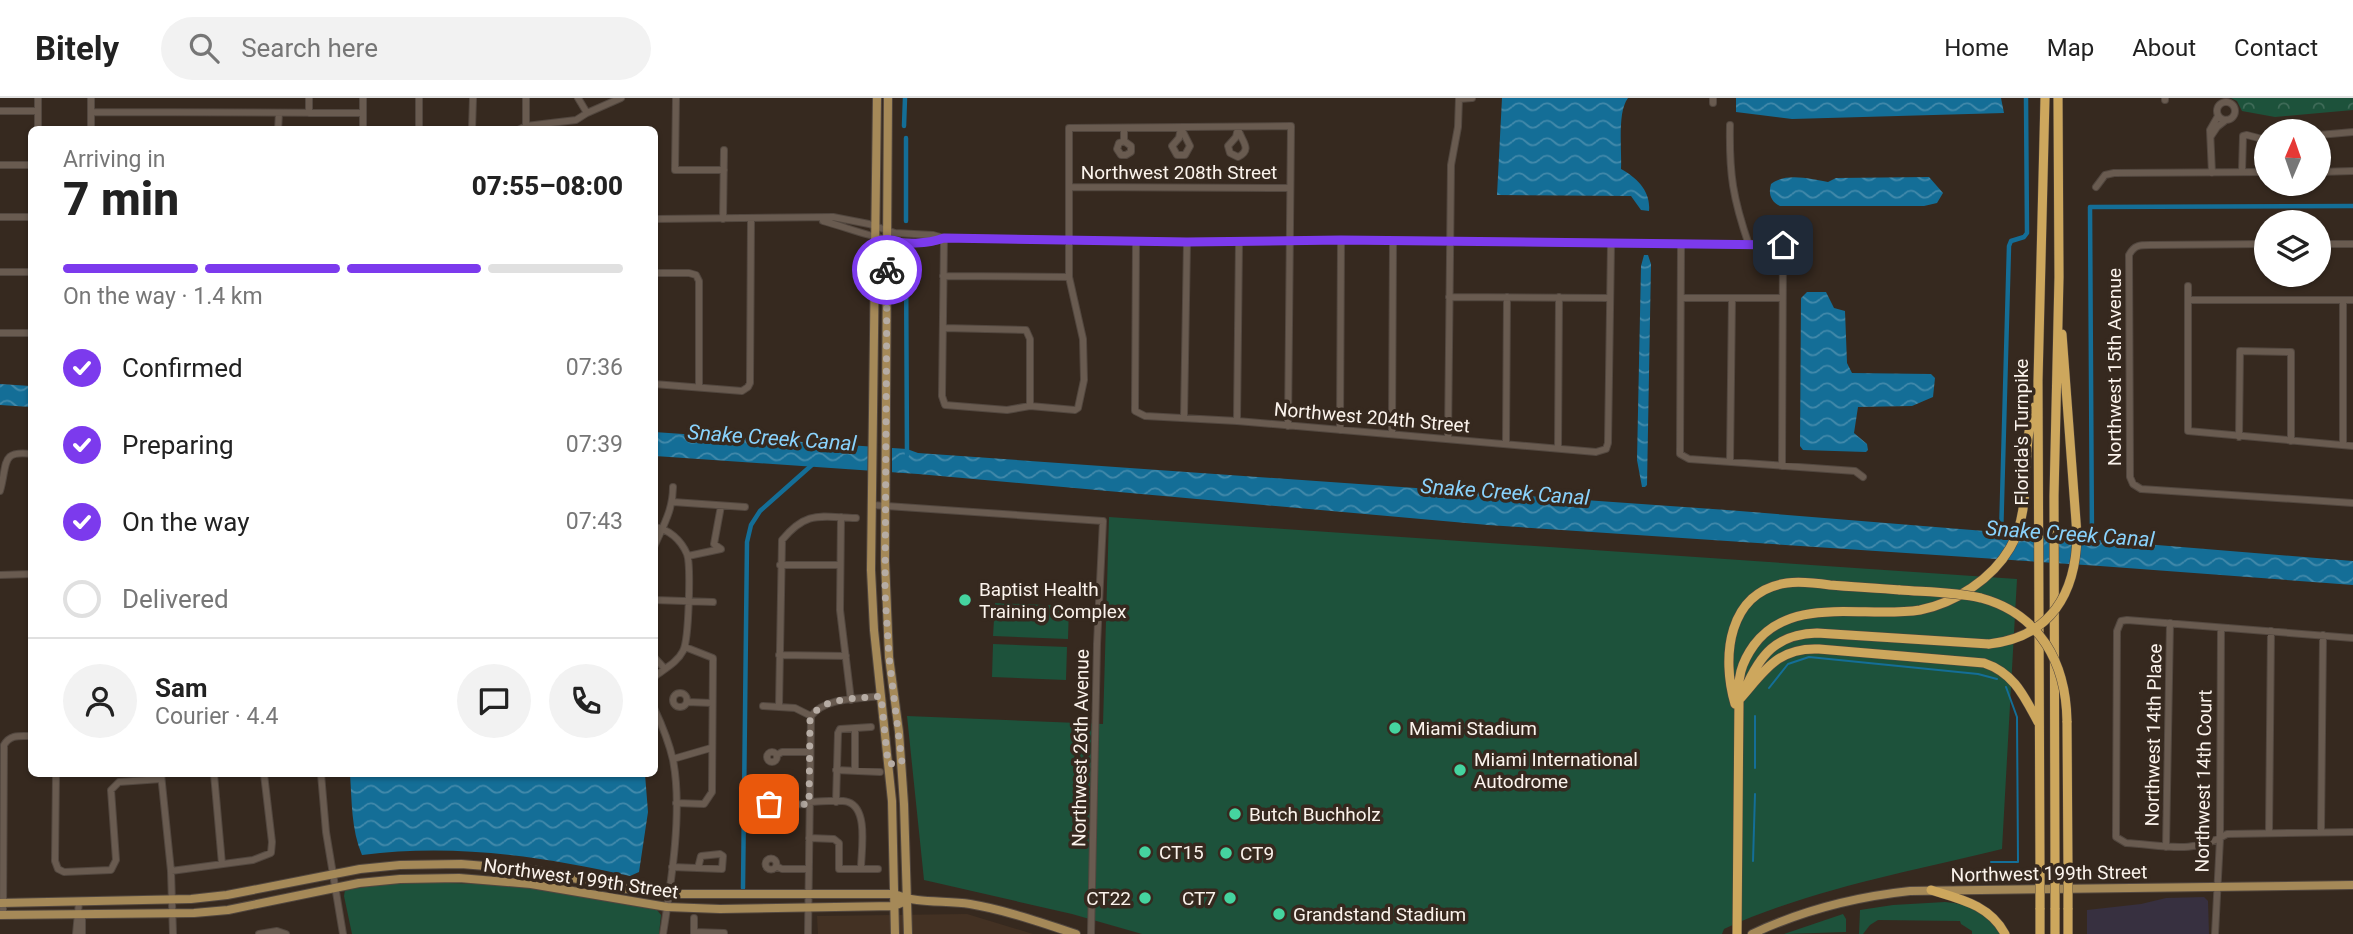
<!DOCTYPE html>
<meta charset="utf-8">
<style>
body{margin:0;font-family:Roboto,sans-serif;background:#f2f2f2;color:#222;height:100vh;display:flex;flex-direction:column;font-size:26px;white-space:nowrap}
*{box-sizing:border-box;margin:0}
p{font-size:23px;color:#767676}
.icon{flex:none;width:38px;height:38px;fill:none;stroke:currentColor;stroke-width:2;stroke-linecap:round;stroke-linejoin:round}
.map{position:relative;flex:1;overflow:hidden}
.panel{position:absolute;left:28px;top:28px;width:630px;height:651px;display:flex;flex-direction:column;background:#fff;border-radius:10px;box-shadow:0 2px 5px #0004}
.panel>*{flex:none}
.needle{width:46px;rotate:2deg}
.fabs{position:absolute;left:2254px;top:21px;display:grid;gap:14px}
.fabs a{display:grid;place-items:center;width:77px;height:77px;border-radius:50%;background:#fff;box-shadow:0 2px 5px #0004;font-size:35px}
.pin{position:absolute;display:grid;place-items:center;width:60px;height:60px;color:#fff;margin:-30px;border-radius:14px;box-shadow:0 4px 10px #0006}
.courier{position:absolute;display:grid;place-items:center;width:70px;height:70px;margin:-35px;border:5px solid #7c3aed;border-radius:50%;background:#fff;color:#222;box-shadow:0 2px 9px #0007}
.head em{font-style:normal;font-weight:800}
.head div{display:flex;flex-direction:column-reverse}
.head{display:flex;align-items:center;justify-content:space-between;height:119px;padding:0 35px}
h1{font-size:46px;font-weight:800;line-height:52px}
.bar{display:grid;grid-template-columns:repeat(4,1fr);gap:10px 7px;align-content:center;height:84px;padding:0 35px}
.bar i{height:9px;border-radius:5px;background:#e0e0e0}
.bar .selected{background:#7c3aed}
.bar p{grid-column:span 4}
.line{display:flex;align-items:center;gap:18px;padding:0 35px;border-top:2px solid #e0e0e0}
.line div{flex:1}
.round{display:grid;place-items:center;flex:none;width:74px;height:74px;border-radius:37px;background:#f2f2f2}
ol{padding:0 35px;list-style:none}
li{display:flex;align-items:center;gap:21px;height:77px}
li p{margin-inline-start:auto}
li .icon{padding:7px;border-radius:50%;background:#7c3aed;color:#fff;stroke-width:4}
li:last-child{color:#767676}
li i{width:38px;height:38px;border:4px solid #e0e0e0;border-radius:50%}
header{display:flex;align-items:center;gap:42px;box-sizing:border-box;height:98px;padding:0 35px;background:#fff;border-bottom:2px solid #e0e0e0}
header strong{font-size:33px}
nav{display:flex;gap:38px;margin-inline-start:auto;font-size:24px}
.search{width:490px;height:63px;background:#f2f2f2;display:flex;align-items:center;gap:18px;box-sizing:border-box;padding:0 24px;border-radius:38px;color:#767676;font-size:26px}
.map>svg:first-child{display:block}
.built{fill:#433123}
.education{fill:#373040}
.green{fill:#1d523b}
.forest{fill:url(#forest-crowns)}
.water{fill:url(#water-waves)}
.pier{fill:#36291f}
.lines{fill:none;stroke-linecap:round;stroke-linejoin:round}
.stream{stroke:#146e97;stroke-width:2}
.canal{stroke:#146e97;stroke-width:4.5}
.minor-casing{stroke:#52473f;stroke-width:8}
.major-casing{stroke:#52473f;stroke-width:10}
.highway-casing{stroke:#52473f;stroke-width:10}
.minor{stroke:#695b50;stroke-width:6}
.major{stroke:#a58958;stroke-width:8}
.highway{stroke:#cda75d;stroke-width:9}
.highway-bridge-casing{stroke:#52473f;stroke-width:10;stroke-linecap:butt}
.highway-bridge{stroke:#cda75d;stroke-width:9}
.done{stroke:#b6aca4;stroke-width:7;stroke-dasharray:0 12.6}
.route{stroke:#7c3aed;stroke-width:9}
.poi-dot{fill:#45d49f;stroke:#36291f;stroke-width:2.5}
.labels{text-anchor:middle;stroke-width:7;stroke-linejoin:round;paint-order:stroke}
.street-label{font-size:19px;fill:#fbf3ec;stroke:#36291f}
.poi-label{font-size:19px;fill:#fbf3ec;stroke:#36291f;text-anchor:start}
.water-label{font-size:21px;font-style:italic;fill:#89d2fc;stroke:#36291f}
</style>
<header>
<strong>Bitely</strong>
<div class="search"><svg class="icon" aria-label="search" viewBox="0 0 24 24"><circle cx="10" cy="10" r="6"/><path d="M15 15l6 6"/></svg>Search here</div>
<nav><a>Home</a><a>Map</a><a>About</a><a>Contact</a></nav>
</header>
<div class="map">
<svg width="2353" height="836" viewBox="0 0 2353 836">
<defs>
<pattern id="forest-crowns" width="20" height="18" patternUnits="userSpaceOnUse" patternTransform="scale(1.75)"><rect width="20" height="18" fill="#1d523b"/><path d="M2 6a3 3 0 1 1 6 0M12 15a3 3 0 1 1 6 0" fill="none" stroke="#3f6b58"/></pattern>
<pattern id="water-waves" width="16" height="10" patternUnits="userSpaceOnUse" patternTransform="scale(1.75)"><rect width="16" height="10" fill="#146e97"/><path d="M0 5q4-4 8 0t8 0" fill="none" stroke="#438aab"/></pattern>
</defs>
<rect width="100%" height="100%" fill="#36291f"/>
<path class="built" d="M967,816L1033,836H818L817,818Z"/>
<path class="education" d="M2204,799L2208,803L2209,836H2087V812L2141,806L2166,800Z"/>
<path class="green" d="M1109,419L2017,481L2002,751C1912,773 1808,792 1724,831L1722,836H1142L1072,816L924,782L907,618L1103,626Z
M995,505L1069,508L1068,541L993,538Z
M993,546L1067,549L1066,582L992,579Z
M418,784L512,787L657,812L661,817L659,836H352L344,798L345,792L387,786Z
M1945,804C1971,806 1986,815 2001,836H1972V833L1961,826L1960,823L1878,822L1870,827L1863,836H1859L1860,812L1893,807Z
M1843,816L1846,821V834L1784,836Z"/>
<path class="forest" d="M2231,0H2353V12L2275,19L2242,13L2237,3Z"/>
<path class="water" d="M1502,0H1628C1617,14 1622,52 1621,71C1637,80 1651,93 1649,113L1641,112L1631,98L1497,97Z
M1736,0H2001L2004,15L1792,21L1736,14Z
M1929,79L1943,95L1937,105L1924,108H1780C1771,104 1768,96 1771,86C1786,74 1811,81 1828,84L1836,80Z
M1644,157H1648L1651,166L1647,387L1645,389H1642L1637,362L1641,168Z
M1807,194H1826L1834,210L1845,213L1847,265L1852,275L1931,276L1935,280L1933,299L1912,308L1858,309L1854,335L1867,346L1868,352L1866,354L1803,352L1800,348L1801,200Z
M0,286L31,288V309L0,307Z
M654,334L907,351L918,355L1727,412L2353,463V487L2100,468L1488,427L918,376L655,358Z
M350,676H645L648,714L639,774L630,778C541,758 453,745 362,757C351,731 352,703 350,676Z"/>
<path class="pier" d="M868,346L892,347V377L868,376Z"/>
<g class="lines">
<path class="stream" d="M1769,590L1788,566L1809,559L1978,576L1997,581
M1755,618V670
M1753,763L1755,696
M1991,764H2018L2017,619L2006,589"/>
<path class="canal" d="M904,28L905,0
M906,40V123
M906,155L907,357
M2001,439L2009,148L2011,143L2024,139L2027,135L2026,0
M2092,445L2090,109L2353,108
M743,790L747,444L751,427L760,413L813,366"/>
<defs>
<path id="minor" d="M526,0V28
M578,0L587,15
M676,0L675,72H724
M2165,0V2
M1459,1L1472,0
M2217 13a9 9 0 1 1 18 0a9 9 0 1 1-18 0Z
M1713,5V0
M0,13H38
M91,14L363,15
M309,15V0
M1730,27C1729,76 1733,101 1749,147
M1124,30V43L1119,45L1117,51L1121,57H1126L1131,54V48L1124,43
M1181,30L1190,48L1185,57H1177L1172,48L1179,40Z
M1238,30C1240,42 1254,51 1238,59L1230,55L1228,48L1236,39Z
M38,32V0
M91,32V0
M278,32L279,15
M363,32V0
M419,32V0
M472,32L473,0
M518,32L526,28L576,22L587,15L621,0
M2319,37L2353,34
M2211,38L2217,29L2226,22
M0,67H32
M2242,74L2243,38L2247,37L2266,42
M2319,74L2353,73
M2212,75L2210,32L2218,18
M1069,89L1290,90
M2096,89L2105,77L2114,75L2266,74
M0,119H32
M654,121L833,119L869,126L895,135L933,137L944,140L1187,144L1341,142L1783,147L1782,368
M723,121L724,52
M823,123C860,133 904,154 942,141
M944,140L942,298L945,307L1007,312L1030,308L1075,312L1078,310L1084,282L1083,241L1069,179V30L1291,28L1288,328
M1136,143L1135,313L1145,318L1237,323L1596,354L1606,351L1608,345L1611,146
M2266,146L2150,147C2140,147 2134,147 2129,157L2130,379L2133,386L2141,391L2353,405
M2319,146H2353
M1681,147L1680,356L1689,361L1855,373L1863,379
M0,174H32
M654,175H689L696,177L699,183V289
M943,178L1069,179
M2188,188V333L2353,348
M1449,199L1609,200
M1681,200H1782
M2188,202H2353
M2343,202V347
M943,230L1026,232L1030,241V308
M0,235H32
M654,286L742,293L748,289L750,285L751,121
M1184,320L1187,144
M1237,323L1239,144
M1340,332L1341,142
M1392,336L1393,144
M2239,339L2240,253L2291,254V343
M1448,341L1451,67L1458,29L1459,0
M1506,346L1507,199
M1558,350L1559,199
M1730,363L1732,200
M0,393C8,365 0,352 32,356
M673,404L745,409
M872,407L1103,423L1097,546L1091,836
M841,419L840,512L851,602
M654,429C669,431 681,442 687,456C691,467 689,542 683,553C677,565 664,571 654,579
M654,449C663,428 673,412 673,389
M688,458L721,451L714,446L721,408
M780,467H840
M0,477L32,476
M654,502L713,504
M2353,540L2127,522L2121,523L2117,533L2116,739L2126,745C2163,747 2193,757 2227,736L2353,734
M779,557L846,558
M654,559L665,571
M673 602a7 7 0 1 1 14 0a7 7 0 1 1-14 0Z
M687,604L712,605
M763,608L795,610L811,618
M779,608L782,442C807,412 820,419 856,420
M654,610C662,627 669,644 673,662C683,713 671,785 663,836
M811,618C826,599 859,601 881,598
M767 659a5 5 0 1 1 10 0a5 5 0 1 1-10 0Z
M777,657L782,654H810
M673,661L711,650
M836,672L880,674
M855,672V631
M56,676L55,763L58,771L64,774L111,772L116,762L111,692L119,684L161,681
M161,676L171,773L173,836
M214,676L222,766
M321,676L326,734L343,836
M809,704C821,704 838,701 848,704C869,711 861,753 861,771
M836,704L838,635L840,631L871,629
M676,705L704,706L712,694L713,560L685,549
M765 712a6 6 0 1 1 12 0a6 6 0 1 1-12 0Z
M777,710L781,707L809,706
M2321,734L2323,537
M2269,735L2271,533
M809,740L834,741L839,745V771H878
M2166,749L2170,525
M765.5 766a5.5 5.5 0 1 1 11 0a5.5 5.5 0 1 1-11 0Z
M776,768L782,771H809
M672,769L722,771L723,758L720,756L701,758L698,770
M171,773L253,762L271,755L272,744L264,676
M79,816L82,820V836
M3,817L4,647C10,636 20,638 32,638
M694,820V836
M694,834L724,835
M76,836L79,804
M259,836L277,833L286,836
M808,836L811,618
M2215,836L2220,741L2221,530"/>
<path id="major" d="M877,0L871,472L874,532L892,703L895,836
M888,0L885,463L889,559L899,634L904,706L908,836
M0,805L191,801L227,797L360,771L400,767L461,766L533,772L627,791L669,796H894C917,806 945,802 970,806C1006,812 1042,825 1076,836
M0,817L194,815L228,812L359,785L400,781L459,780L531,786L667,809L720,811L894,808L908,802
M1752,836C1803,812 1854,799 1910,793L2353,787"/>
<path id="highway" d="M2062,236L2077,437
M1745,591C1760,557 1776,536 1817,535L1989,546
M1739,602C1764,574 1777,549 1819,551L1984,565C2014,575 2024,598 2038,624
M1735,606C1721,559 1728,493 1787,485C1801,483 1816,485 1830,487C1853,489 1877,490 1900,492
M2067,623L2068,771
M2040,771L2038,283L2045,0
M2055,771L2054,398L2059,179L2058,0
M1931,792C1960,801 1990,807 2005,836
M2040,810V836
M2068,810V836
M1737,836L1739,602C1737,581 1741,565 1754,547C1792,496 1865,521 1920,512C1955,505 1992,481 2010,450C2029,418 2024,377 2028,341C2029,330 2032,320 2034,309
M2055,836V810"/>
</defs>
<use href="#minor" class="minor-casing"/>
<use href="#major" class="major-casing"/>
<use href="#highway" class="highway-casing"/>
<use href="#minor" class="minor"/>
<use href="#major" class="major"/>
<use href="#highway" class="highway"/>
<defs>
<path id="highway-bridge" d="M1900,492C1926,494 1955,494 1981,500C2040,516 2066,565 2067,623
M1989,546C2051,539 2076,495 2077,437
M2040,771V810
M2055,771V810
M2068,771V810"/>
</defs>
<use href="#highway-bridge" class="highway-bridge-casing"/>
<use href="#highway-bridge" class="highway-bridge"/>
</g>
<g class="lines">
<path class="done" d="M769,706H773L777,710L781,707L809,706L810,622C819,598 860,601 881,598L888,666L902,665L889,559L885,494L887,172"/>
<path class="route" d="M887,172L888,142C905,147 927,146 944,140L1187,144L1341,142L1783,147"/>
</g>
<g class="poi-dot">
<circle cx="965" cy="502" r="7"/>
<circle cx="1395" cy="630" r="7"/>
<circle cx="1460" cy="672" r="7"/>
<circle cx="1235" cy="716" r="7"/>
<circle cx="1145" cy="754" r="7"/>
<circle cx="1226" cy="755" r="7"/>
<circle cx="1145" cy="800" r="7"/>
<circle cx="1230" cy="800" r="7"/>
<circle cx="1279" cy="816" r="7"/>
</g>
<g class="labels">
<g class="street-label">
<text x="1179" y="81">Northwest 208th Street</text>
<text transform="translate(2114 269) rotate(-90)" y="7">Northwest 15th Avenue</text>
<text transform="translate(1372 319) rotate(5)" y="7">Northwest 204th Street</text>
<text transform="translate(2021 334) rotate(-90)" y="7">Florida's Turnpike</text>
<text transform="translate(2153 637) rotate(-89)" y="7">Northwest 14th Place</text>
<text transform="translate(1080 650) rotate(-89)" y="7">Northwest 26th Avenue</text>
<text transform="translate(2203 683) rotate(-89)" y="7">Northwest 14th Court</text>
<text transform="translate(2049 775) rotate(-1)" y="7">Northwest 199th Street</text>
<text transform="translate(581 780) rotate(8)" y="7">Northwest 199th Street</text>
</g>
<g class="poi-label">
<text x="979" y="498">Baptist Health<tspan x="979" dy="22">Training Complex</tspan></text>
<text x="1409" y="637">Miami Stadium</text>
<text x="1474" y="668">Miami International<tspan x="1474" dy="22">Autodrome</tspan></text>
<text x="1249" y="723">Butch Buchholz</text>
<text x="1159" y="761">CT15</text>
<text x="1240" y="762">CT9</text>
<text x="1131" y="807" text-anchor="end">CT22</text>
<text x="1216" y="807" text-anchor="end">CT7</text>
<text x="1293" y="823">Grandstand Stadium</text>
</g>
<g class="water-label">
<text transform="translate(772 340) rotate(4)" y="7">Snake Creek Canal</text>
<text transform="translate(1505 394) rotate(4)" y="7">Snake Creek Canal</text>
<text transform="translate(2070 436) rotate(4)" y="7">Snake Creek Canal</text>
</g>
</g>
</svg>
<div class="fabs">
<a><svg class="needle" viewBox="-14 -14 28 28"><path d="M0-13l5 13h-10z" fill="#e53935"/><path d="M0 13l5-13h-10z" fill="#767676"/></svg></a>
<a><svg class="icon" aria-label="layers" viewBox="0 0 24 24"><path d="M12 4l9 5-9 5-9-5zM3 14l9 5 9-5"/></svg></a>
</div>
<div class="pin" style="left:769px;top:706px;background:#ea580c"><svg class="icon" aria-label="bag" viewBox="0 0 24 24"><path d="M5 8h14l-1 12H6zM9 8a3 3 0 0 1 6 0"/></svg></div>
<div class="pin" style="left:1783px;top:147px;background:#1f2937"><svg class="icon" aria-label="home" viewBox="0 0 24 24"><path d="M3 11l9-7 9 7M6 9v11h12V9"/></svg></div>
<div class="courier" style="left:887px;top:172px"><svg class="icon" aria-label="bike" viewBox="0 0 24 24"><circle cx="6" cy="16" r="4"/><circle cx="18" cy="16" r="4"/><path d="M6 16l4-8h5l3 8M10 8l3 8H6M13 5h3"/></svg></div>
<section class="panel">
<div class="head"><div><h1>7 min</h1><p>Arriving in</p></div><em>07:55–08:00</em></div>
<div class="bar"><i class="selected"></i><i class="selected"></i><i class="selected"></i><i></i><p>On the way · 1.4 km</p></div>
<ol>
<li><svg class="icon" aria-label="check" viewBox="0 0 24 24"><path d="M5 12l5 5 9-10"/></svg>Confirmed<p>07:36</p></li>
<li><svg class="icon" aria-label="check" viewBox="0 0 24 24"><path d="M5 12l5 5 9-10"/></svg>Preparing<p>07:39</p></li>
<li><svg class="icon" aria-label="check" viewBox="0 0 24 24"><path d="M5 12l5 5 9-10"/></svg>On the way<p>07:43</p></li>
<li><i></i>Delivered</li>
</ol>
<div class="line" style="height:126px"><a class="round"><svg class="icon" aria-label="person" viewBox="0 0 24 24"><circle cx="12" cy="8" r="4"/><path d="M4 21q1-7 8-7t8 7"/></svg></a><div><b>Sam</b><p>Courier · 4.4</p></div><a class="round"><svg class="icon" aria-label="chat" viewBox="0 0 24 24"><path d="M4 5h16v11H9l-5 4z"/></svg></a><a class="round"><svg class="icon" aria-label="phone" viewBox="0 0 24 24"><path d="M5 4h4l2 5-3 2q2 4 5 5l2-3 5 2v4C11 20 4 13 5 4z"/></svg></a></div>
</section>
</div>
